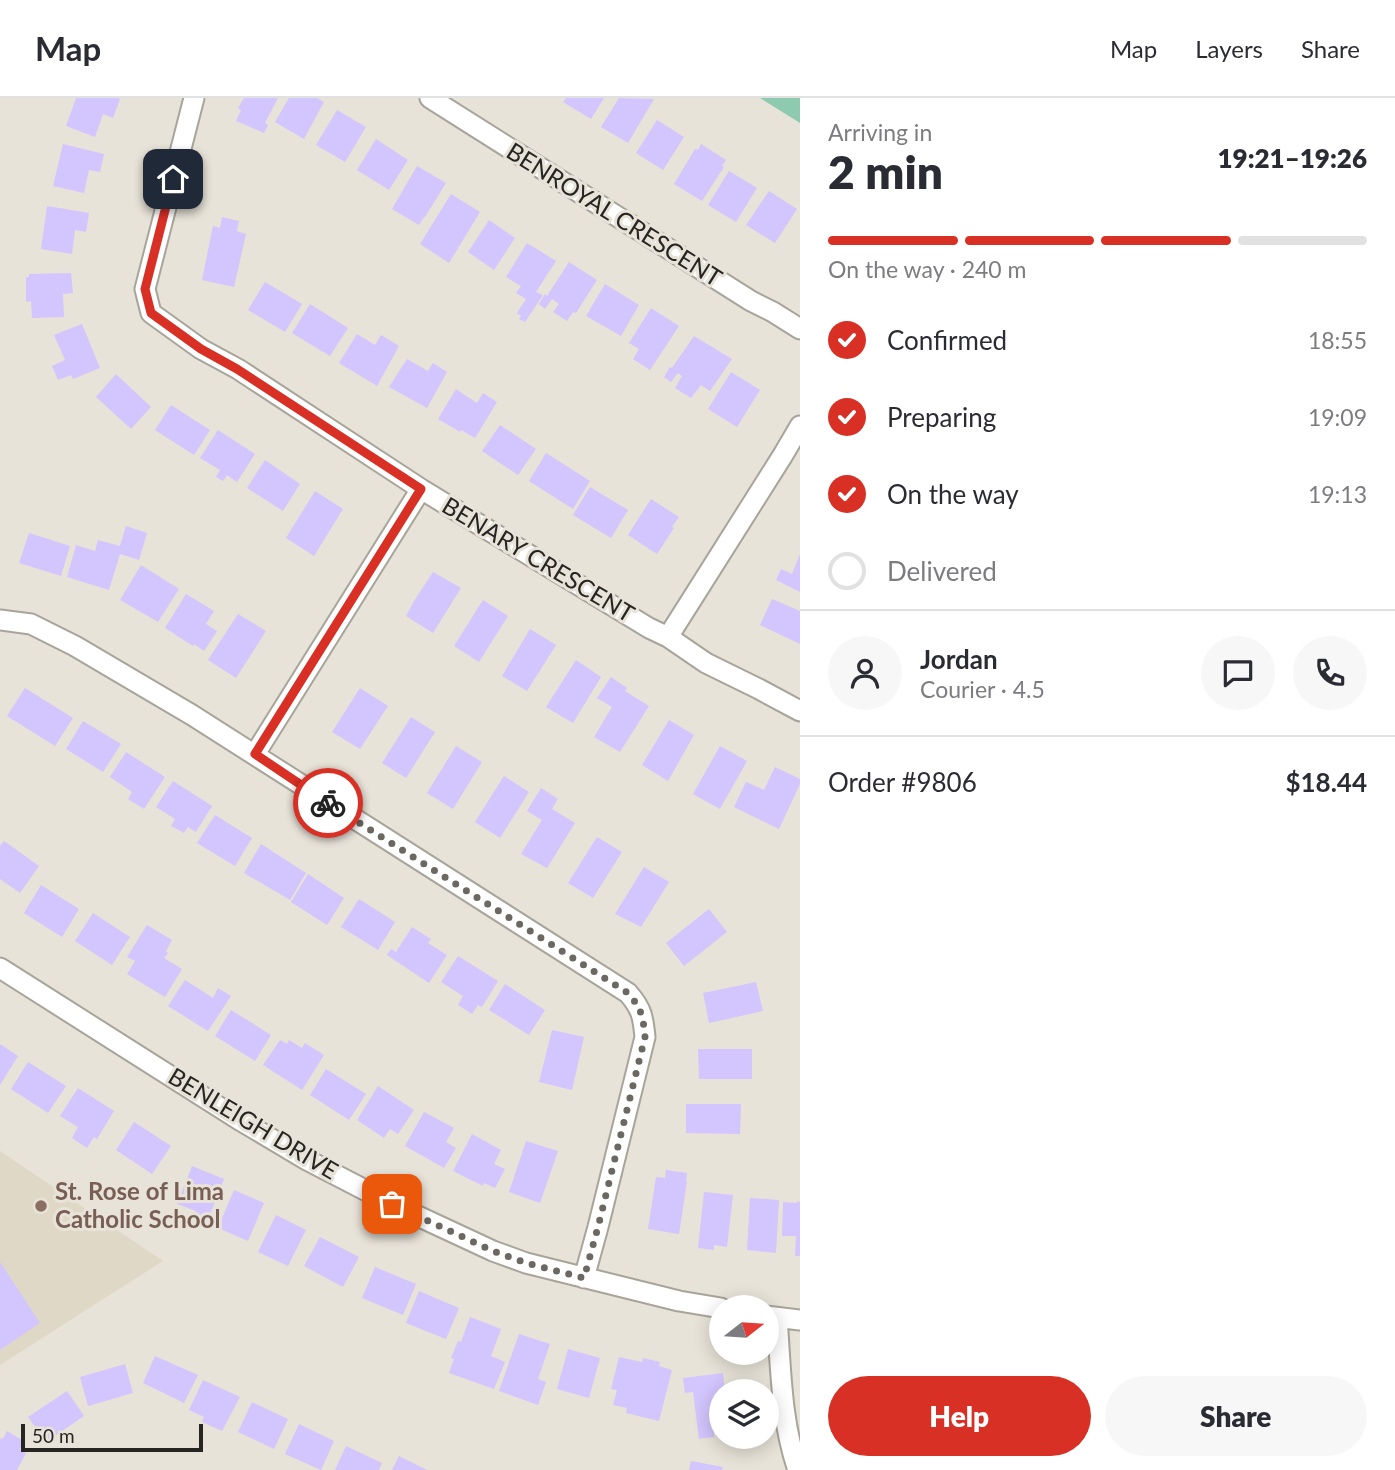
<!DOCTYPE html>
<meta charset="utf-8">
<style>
body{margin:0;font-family:Lato,sans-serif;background:#f7f7f7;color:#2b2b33;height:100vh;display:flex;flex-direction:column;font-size:26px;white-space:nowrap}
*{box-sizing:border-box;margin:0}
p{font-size:23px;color:#7c7c81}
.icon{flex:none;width:38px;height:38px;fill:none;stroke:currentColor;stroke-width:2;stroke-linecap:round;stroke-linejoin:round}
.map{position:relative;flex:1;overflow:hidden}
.sheet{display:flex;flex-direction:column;background:#fff;width:595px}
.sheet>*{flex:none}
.needle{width:46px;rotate:73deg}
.tools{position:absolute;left:709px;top:1197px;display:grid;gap:14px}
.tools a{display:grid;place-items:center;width:70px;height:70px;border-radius:50%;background:#fff;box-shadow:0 4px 18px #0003;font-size:35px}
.scale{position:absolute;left:21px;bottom:18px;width:182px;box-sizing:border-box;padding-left:7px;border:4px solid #272521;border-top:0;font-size:19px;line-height:24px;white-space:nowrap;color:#272521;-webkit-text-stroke:5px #e8e3d8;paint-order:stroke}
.pin{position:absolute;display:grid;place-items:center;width:60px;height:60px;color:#fff;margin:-30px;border-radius:14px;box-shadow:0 4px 10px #0006}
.courier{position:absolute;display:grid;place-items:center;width:70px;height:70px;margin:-35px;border:5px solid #d93025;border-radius:50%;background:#fff;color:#222;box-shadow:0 2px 9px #0007}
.summary em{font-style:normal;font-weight:800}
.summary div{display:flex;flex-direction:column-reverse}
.summary{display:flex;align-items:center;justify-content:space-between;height:119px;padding:0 28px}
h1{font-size:46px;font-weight:800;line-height:52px}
.bar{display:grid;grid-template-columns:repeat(4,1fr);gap:10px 7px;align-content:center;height:84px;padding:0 28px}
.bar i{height:9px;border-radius:5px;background:#e1e1e2}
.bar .current{background:#d93025}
.bar p{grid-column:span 4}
.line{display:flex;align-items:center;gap:18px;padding:0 28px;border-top:2px solid #e1e1e2}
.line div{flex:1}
.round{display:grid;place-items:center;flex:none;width:74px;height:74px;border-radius:37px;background:#f7f7f7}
ol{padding:0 28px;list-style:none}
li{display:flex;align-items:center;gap:21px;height:77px}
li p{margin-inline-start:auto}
li .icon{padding:7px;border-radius:50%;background:#d93025;color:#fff;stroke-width:4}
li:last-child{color:#7c7c81}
li i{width:38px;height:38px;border:4px solid #e1e1e2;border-radius:50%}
.primary-button{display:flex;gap:14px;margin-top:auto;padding:14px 28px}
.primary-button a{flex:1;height:80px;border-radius:42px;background:#d93025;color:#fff;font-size:28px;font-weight:800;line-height:80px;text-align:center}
.primary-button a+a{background:#f7f7f7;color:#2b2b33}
header{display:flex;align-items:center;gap:42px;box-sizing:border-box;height:98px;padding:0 35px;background:#fff;border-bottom:2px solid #e1e1e2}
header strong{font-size:33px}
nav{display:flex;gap:38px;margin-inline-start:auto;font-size:24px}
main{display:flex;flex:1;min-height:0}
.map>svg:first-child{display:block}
.built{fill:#e0d8c7}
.green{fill:#8dcaaf}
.building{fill:#d3c5fd}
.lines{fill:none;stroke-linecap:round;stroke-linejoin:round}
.minor-casing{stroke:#a9a49a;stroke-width:23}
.minor{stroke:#fff;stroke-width:19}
.done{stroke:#6b6861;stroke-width:7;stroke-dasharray:0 12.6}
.route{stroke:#d93025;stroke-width:9}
.education-dot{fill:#8d6e63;stroke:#e8e3d8;stroke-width:2.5}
.labels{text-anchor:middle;stroke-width:6;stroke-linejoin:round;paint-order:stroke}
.street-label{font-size:24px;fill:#272521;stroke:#e8e3d8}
.education-label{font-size:24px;font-weight:bold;fill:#785e54;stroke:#e8e3d8;text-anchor:start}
</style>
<header>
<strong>Map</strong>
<nav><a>Map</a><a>Layers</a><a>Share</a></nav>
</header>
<main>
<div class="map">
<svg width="800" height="1372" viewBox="0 0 800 1372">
<rect width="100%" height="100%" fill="#e8e3d8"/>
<path class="built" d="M0,1053L163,1163L0,1267Z"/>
<path class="green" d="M760,0H800V25Z"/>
<path class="building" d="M76,0H118L120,1L113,20L103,16L95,39L66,28Z
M244,0H278L266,23L265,25L268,27L264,35L236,23L241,12L238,10Z
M289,0H317L324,4L304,41L275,24Z
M566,0H604L591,21L563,4Z
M619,0L654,1L628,45L601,29Z
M337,12L366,29L345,64L316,47Z
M657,22L684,39L663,72L636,55Z
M376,41L408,62L389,92L357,72Z
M63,46L104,56L100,74L89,72L84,95L53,88Z
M701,46L726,62L722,68L724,69L702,103L674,86L695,51L698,52Z
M417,68L446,85L425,119H424L419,127L392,111Z
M729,73L757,90L736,124L708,107Z
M769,93L797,111L775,145L746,127Z
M451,96L480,114L449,165L420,146Z
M47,108L89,115L86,134L75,132L72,156L41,151Z
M222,119L239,123L237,133L246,136L234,189L202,182L213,128L220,130Z
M489,122L515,140L494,172L468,154Z
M527,145L556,163L536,194L543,197L525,224L519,221L521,218L517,215L526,201L516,195L521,188L506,179Z
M569,164L597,182L576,215L573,214L567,223L553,214L559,206L552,201L545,211L539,206L545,196L547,198Z
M71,175L73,195L63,196L64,219L32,220L31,203L26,204V179H29V176Z
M265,184L302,206L285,234L248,212Z
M605,186L639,207L621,238L586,218Z
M310,206L348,230L330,258L292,235Z
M651,210L679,228L650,272L633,261L639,251L629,245Z
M82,226L100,270L73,281L71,277L58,282L52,268L65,262L54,237Z
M357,236L375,247L381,237L399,248L377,288L339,265Z
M694,238L732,261L710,293L701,287L691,300L675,290L682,278L678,275L671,284L664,279L670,269L672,270Z
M407,261L428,273L433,265L447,274L427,310L389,289Z
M731,274L760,292L737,329L708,311Z
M116,276L151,309L131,331L96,299Z
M456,291L477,305L483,295L497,304L475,340L461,332L460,334L438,321Z
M171,307L210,332L194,357L155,332Z
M500,327L536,351L518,377L482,353Z
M218,332L255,356L237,384L227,377L223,383L216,379L220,372L200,360Z
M546,355L590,383L573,411L529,383Z
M265,362L300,386L283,413L247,390Z
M590,389L628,412L611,440L573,417Z
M315,393L343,411L314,458L286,440Z
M651,401L679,419L672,429L674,430L657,456L628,437Z
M126,428L147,435L139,462L120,456L109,492L67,479L76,447L95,453L98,442L120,448Z
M29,435L70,448L61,478L19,465Z
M800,456V494L776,482L781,471L792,476Z
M141,467L179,491L158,524L120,502Z
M433,474L461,490L433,535L406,518L414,503Z
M186,496L214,513L206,526L217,533L204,553L194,546L193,548L165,530Z
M772,501L800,513V546L760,527Z
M483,502L508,518L479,564L454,548Z
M238,516L266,533L236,580L208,562Z
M530,531L556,547L527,593L502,578Z
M576,562L601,579L573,625L546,609Z
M611,579L627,590L625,593L649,608L620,654L594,639L612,609L597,600Z
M25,590L73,620L55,648L7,618Z
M360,590L388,608L360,651L332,634Z
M411,619L435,634L406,680L382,665Z
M669,622L694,637L668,683L642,667Z
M83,623L121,646L103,674L66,651Z
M456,648L482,664L453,711L427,695Z
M720,648L747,663L720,711L693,696Z
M126,654L165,679L144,711L128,701L132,694L110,679Z
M775,669L800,681V686L779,731L734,709L746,684L764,692Z
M504,678L529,694L500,740L475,724Z
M173,683L212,708L196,734L188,729L184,735L171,728L175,721L156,709Z
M541,690L558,701L552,711L575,725L547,770L521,756L542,722L527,713Z
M215,717L252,740L235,768L197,745Z
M597,739L622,754L593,800L568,785Z
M4,743L39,768L20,795L0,781V748Z
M261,746L306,775L290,802L244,775Z
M644,769L669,784L641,829L615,816Z
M308,776L344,800L327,827L291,804Z
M41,787L79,811L62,839L24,815Z
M359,801L395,824L378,852L341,829Z
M709,811L727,834L684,868L666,845Z
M93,815L130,839L112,867L75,843Z
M147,827L172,842L166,853L168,855L164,860L182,871L165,899L127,876L135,863L127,859Z
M412,829L431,841L428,845L447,857L429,885L387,857L391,851L396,854Z
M458,858L498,883L482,909L478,907L472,916L458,907L463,898L441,884Z
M185,882L213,900L218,890L231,898L208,933L168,908Z
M756,884L763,913L709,925L703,895Z
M505,886L545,912L529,937L489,912Z
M231,912L271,937L255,963L215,938Z
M552,932L584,939L572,992L539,984Z
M280,942L287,946L289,942L302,950L305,945L324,957L302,992L263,967Z
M0,946L18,958L0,987Z
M698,951H752V981H699Z
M28,964L66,988L48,1015L11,991Z
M326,971L366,996L349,1022L310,997Z
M378,988L414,1012L398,1036L390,1031L384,1040L357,1022Z
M78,990L114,1013L97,1041L94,1039L87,1050L72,1040L78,1029L60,1018Z
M686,1006H741L740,1036L686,1035Z
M424,1014L454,1030L446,1044L456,1050L444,1070L405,1048Z
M134,1024L171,1048L152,1076L116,1052Z
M472,1036L501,1052L494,1066L505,1071L495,1090L484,1085L483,1088L453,1073Z
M526,1043L558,1053L540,1105L509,1094Z
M192,1068L224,1081L209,1119L207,1118L205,1124L194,1119L196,1113L177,1106Z
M666,1072L687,1075L686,1083L687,1084L679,1136L648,1131L656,1079L665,1080Z
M234,1092L264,1105L248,1143L218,1130Z
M704,1094L733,1097L727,1149L714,1147V1152L698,1150Z
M750,1100L779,1102L776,1155L747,1152Z
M797,1103L800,1104V1158H795L796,1138H782L783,1104L797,1105Z
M276,1117L306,1132L288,1168L258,1154Z
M320,1139L359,1159L343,1189L304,1168Z
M0,1164L40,1225L0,1252Z
M375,1169L416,1186L403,1217L362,1200Z
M419,1193L459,1210L446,1241L406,1225Z
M470,1219L501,1231L491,1258L505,1264L494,1291L449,1275L454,1261L451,1260L458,1243L461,1244Z
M519,1236L550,1246L538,1281L546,1284L538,1307L499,1293Z
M568,1251L600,1260L589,1300L557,1291Z
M155,1258L198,1277L184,1305L143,1285Z
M619,1259L642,1264L643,1260L660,1264L659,1268L672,1272L659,1323L626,1315L627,1310L613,1307L617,1292L611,1291Z
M125,1266L133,1295L88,1308L80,1279Z
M723,1275L725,1293H721V1330L714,1331V1339L699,1341L693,1294L685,1295L683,1280Z
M203,1282L240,1299L222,1333L202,1324L204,1319L189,1312Z
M67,1293L84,1318L46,1344L28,1319Z
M252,1304L288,1321L274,1351L238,1334Z
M299,1326L334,1343L321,1372L285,1356Z
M7,1333L24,1343L20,1351L26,1355L17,1372H0V1342L1,1340L3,1341Z
M346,1348L382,1365L379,1372H335Z
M399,1358L427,1372H392Z
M691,1363L723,1369L722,1372H689Z"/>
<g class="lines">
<defs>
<path id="minor" d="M194,0L145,191L151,215L201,251L238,271L421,391L649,530L668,539L706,565L759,591L800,613
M430,0L751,203L773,214L800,231
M0,522L31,526L75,548L192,617L628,895C642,911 643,919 645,939L598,1129L584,1180
M668,539L783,357L800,328
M255,656L421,391
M0,870L238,1021L307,1062L392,1106L493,1153L526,1165L679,1203L721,1210
M766,1218L800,1222
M777,1220C781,1271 781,1324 798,1372"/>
</defs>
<use href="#minor" class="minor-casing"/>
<use href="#minor" class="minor"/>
</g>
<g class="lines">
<path class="done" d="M328,705L628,895C642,911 643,919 645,939L598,1129L584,1180L526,1165L493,1153L392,1106"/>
<path class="route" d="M173,81L145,191L151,215L201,251L237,271L421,391L255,656L328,705"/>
</g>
<circle class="education-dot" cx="41" cy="1108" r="7"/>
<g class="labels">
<g class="street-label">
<text transform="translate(614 117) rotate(32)" y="8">BENROYAL CRESCENT</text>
<text transform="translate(538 462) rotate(31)" y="8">BENARY CRESCENT</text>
<text transform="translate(253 1026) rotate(31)" y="8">BENLEIGH DRIVE</text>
</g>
<g class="education-label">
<text x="55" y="1102">St. Rose of Lima<tspan x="55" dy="28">Catholic School</tspan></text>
</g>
</g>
</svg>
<div class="tools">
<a><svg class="needle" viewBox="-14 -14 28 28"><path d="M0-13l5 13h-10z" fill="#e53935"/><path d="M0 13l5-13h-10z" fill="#7c7c81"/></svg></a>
<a><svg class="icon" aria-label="layers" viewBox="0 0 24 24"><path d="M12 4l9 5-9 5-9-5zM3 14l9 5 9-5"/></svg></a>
</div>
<div class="scale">50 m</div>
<div class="pin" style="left:392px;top:1106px;background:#ea580c"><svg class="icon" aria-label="bag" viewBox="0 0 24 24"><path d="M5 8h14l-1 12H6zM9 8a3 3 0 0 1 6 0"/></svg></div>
<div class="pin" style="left:173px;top:81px;background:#1f2937"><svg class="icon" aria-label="home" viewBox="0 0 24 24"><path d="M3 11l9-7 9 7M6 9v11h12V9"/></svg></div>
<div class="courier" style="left:328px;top:705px"><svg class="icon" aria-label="bike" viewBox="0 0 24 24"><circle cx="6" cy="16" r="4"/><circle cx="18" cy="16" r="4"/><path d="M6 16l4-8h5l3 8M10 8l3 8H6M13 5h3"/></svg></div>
</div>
<section class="sheet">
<div class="summary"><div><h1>2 min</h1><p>Arriving in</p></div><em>19:21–19:26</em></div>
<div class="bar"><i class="current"></i><i class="current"></i><i class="current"></i><i></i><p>On the way · 240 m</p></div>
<ol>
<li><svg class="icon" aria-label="check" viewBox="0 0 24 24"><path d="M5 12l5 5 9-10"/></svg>Confirmed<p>18:55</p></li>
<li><svg class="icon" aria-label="check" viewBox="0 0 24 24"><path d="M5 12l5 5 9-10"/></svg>Preparing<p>19:09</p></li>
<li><svg class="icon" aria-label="check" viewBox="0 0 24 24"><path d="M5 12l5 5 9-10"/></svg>On the way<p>19:13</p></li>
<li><i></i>Delivered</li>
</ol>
<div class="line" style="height:126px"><a class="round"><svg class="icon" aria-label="person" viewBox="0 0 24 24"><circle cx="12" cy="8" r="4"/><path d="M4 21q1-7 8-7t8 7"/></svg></a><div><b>Jordan</b><p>Courier · 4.5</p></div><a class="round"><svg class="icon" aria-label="chat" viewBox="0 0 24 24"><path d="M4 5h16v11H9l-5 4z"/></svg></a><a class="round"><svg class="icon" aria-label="phone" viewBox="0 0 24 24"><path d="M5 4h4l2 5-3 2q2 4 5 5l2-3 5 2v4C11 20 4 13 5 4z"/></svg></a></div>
<div class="line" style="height:91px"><div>Order #9806</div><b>$18.44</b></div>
<div class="primary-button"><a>Help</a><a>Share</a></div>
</section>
</main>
